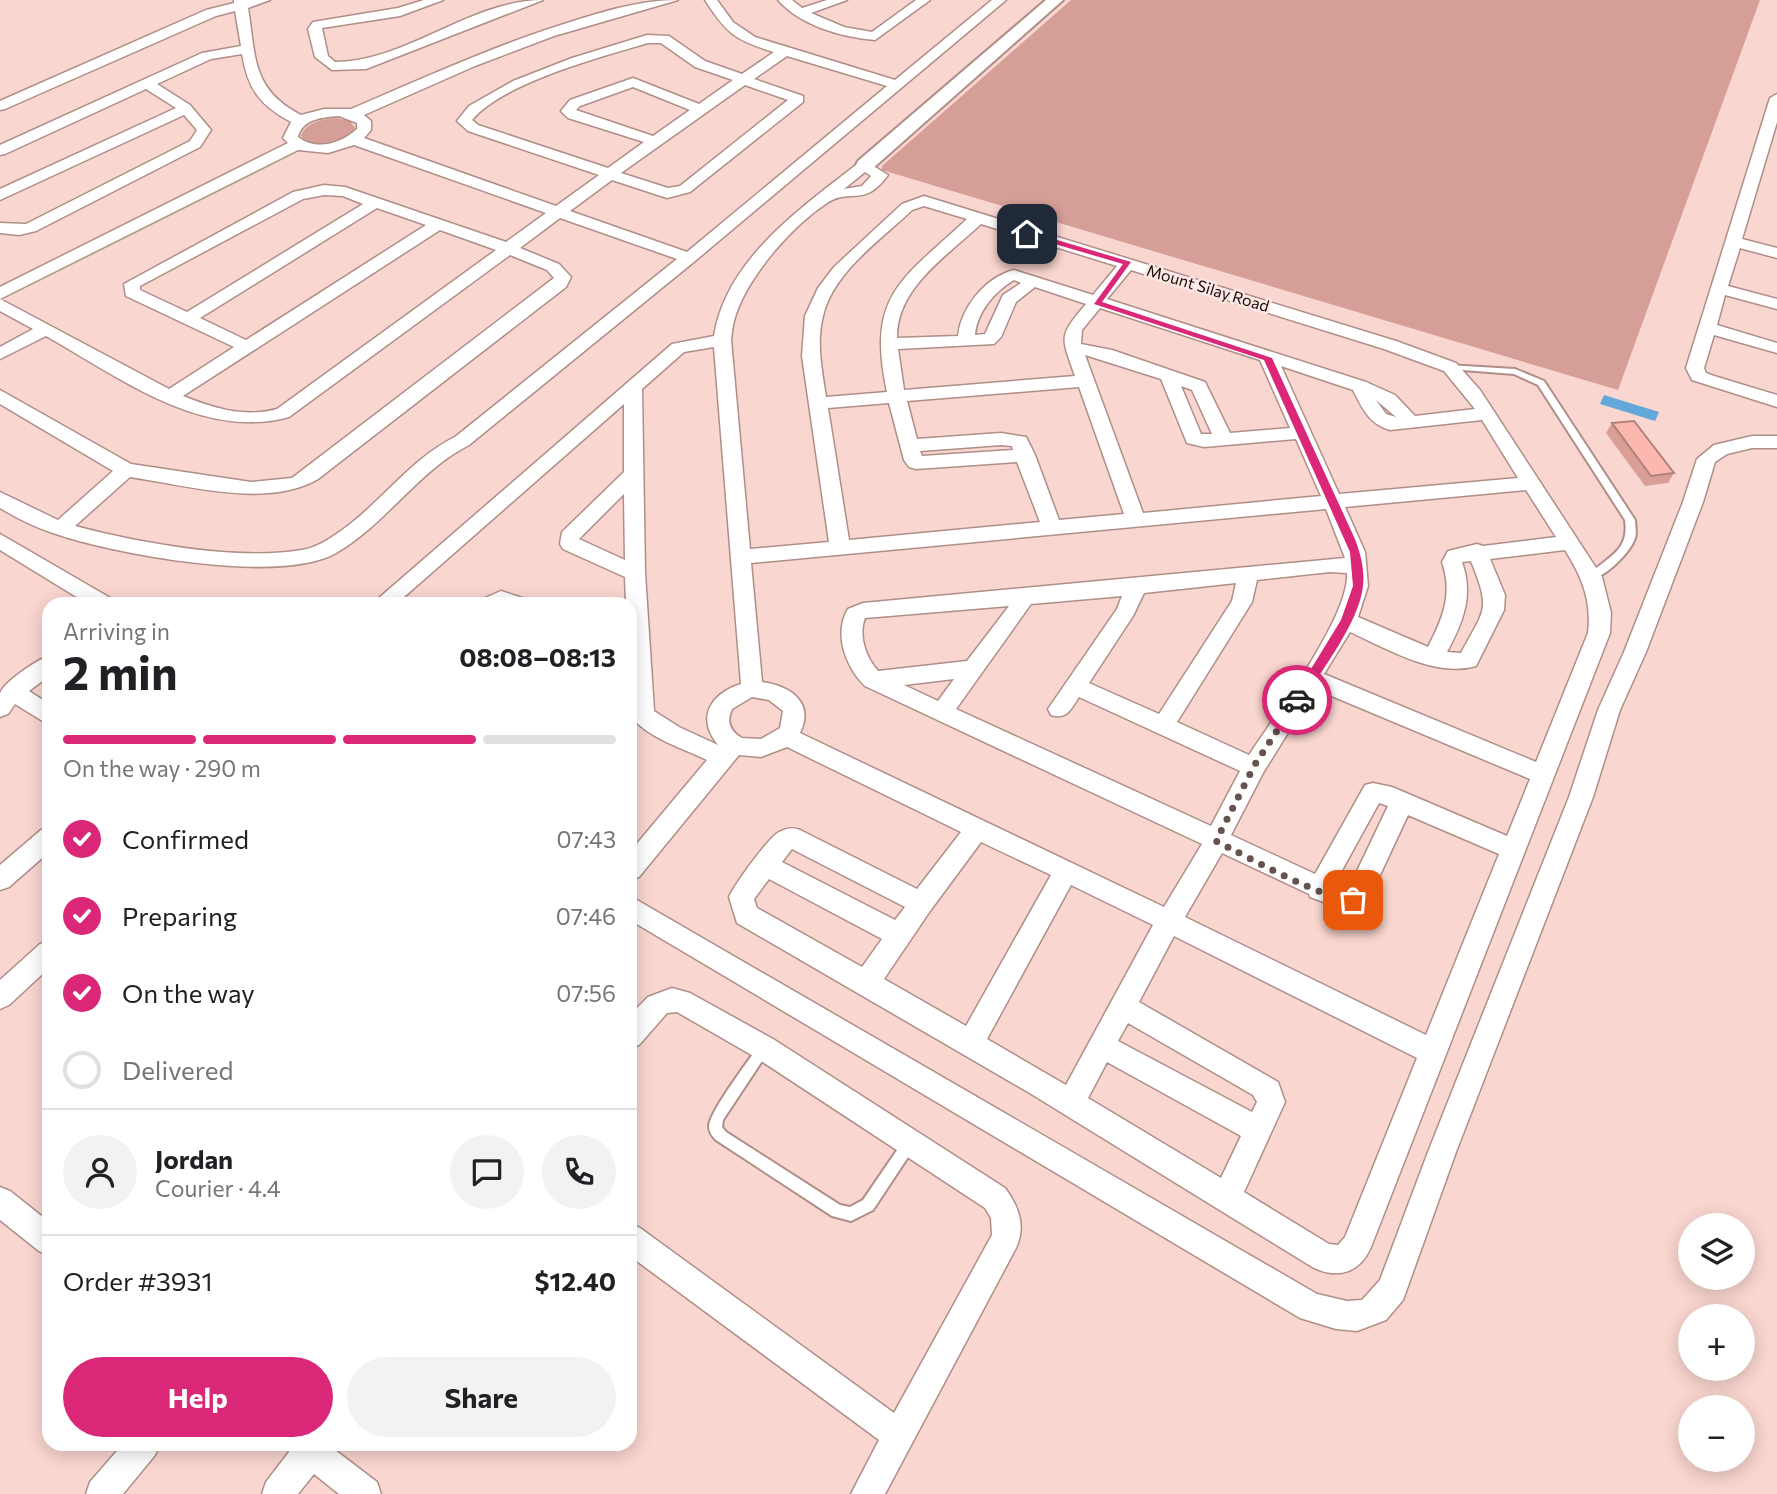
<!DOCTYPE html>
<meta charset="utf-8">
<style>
body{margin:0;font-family:Commissioner,sans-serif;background:#f2f2f2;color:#202124;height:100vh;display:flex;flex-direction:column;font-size:26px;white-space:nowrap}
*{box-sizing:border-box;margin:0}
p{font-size:23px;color:#757577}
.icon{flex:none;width:38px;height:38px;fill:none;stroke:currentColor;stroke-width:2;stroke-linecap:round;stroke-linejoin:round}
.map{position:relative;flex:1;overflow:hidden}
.details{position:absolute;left:42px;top:597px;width:595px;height:854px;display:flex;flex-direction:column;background:#fff;border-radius:21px;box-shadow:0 4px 18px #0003}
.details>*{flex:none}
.tools{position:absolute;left:1678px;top:1213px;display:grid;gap:14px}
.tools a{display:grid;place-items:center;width:77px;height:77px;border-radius:50%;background:#fff;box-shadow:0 4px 18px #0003;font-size:35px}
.pin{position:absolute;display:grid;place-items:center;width:60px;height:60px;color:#fff;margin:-30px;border-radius:14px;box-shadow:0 4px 10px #0006}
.courier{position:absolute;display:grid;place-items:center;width:70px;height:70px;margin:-35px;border:5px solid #db2777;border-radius:50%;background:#fff;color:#222;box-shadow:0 2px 9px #0007}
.summary em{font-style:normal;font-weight:700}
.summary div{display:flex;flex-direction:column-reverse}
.summary{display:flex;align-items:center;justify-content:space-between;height:119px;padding:0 21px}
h1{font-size:46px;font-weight:700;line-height:52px}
.bar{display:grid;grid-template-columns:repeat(4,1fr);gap:10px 7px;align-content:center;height:84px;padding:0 21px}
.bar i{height:9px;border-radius:5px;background:#e0e0e0}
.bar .current{background:#db2777}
.bar p{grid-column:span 4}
.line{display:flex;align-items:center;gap:18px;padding:0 21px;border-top:2px solid #e0e0e0}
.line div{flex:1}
.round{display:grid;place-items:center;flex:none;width:74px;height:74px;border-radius:37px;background:#f2f2f2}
ol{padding:0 21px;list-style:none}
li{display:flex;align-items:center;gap:21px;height:77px}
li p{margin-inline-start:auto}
li .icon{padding:7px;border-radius:50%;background:#db2777;color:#fff;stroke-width:4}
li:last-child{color:#757577}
li i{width:38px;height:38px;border:4px solid #e0e0e0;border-radius:50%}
.action{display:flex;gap:14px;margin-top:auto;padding:14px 21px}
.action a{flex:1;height:80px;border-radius:42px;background:#db2777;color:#fff;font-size:28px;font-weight:700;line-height:80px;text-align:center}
.action a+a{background:#f2f2f2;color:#202124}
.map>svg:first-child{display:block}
.green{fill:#d59e96}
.water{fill:#62a8da}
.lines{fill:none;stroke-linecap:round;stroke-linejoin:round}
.service-casing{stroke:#af8e88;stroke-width:4}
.minor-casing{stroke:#af8e88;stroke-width:3}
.tertiary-casing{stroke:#af8e88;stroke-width:4}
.service{fill:#fff;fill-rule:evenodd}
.minor{fill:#fff;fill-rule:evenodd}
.tertiary{fill:#fff;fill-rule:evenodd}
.wall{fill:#d99e96}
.building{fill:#fcb8ae;stroke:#b0817a;stroke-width:2}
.route{fill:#db2777}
.done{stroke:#66524f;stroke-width:7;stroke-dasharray:0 12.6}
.labels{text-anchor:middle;stroke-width:5;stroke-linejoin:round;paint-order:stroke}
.far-street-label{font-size:16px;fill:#170b0a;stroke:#fde7e3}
</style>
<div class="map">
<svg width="1777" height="1494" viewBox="0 0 1777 1494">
<rect width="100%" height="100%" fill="#fad6d0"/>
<path class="green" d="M1071,0H1760L1618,390L882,170V166Z
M336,118L350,121L355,128C347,145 318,149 303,139L301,135C307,122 322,119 336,118Z"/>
<path class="water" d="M1604,395L1659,412L1655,421L1600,404Z"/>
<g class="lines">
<defs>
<path id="service" d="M1447,365L1515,369L1544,381L1635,520C1635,526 1637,532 1635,538C1631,552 1603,580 1589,579L1587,577C1605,557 1630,553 1625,520L1538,385L1514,374L1450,369L1446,367Z
M764,1042L768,1044L770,1048L768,1052L723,1120L722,1127L726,1132L840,1205L850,1207L863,1200L904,1140L909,1138L914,1140L915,1144L914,1148L873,1210L851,1221L832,1216L716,1140C712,1136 709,1132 709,1126C710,1111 749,1060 760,1044Z"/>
<path id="minor" d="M234,0H270L248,8C256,57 251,89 301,115L324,109H351C421,79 491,47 564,24C601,12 639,0 678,0L554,36L475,66L364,115L371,121V130L364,138L556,206L599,175L468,131L457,121L469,106L513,81L572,58L647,35L669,36L705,61L742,74L774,52C735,40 727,34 705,0H717L733,22L755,37L895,80L992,0H1006L695,261L469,445C418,471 386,524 336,553C280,585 113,554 53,533C34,527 17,518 0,508V492L58,520L113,471L0,404V390L131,464L251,482L292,478L554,278L547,270L510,255L289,417C202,441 119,377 46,336L0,359V347L33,329L0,311V287L288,143L283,138L291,122C259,105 248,89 242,54L211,59L157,84L190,105L211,130L200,147L36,231L19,235L0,233V223L26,224L190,141L197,130L184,115L0,200V189L176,108L146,89L5,154L0,155V145L202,53L241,46L235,11L216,16L5,109L0,110V101L206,10L234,3ZM648,43H661L695,67L733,80L699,104L633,78L570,100L561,111L568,118L644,142L608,168L478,125L472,120C502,83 601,57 648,43ZM787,56L887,86L687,252L570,211L612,180L667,198L690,192L803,102V96L754,79ZM745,85L788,100L680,186L668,188L621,173ZM633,87L690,110L653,136L576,110L580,106ZM339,116L357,123V129C341,144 316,151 298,137C302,119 323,117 339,116ZM354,145L546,213L506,242L345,187L324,185L293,192L124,284L126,296L234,347L169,389L0,299L298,150L328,153ZM324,195L343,196L363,204L187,312L140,290V286L303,199ZM377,208L426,225L246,340L200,318ZM560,218L677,259L455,437C414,457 385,497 349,525C335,535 320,547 302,550C238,561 139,543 75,526L130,477C185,485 268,509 318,479L566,287L571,277L559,264L520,248ZM440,230L496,250L277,409C244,418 213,408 183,396Z
M424,0H443L400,16L322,28L328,56L335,62C406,62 471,0 543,0L366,69L332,70L315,57L308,29L313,22L398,8Z
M778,0H792L802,8L827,0H847L811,13L844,27L872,32L916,0H930L875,40C840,37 800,25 778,0Z
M1777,94V122L1742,239L1777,248V258L1740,248L1728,286L1777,299V309L1725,295L1717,325L1777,343V353L1714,335L1704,368L1706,373L1714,376L1777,395V407L1692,380L1686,368L1770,98Z
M865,161L888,175C863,209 851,187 827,203C792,226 750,274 736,314C733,322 732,331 731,340L750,549L829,542L802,356L805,316L818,288L834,267L902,204L924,196L1396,341L1456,363L1480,390L1602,577L1611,613L1610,633L1371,1247C1360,1273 1338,1279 1314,1268L1028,1092L737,923L729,897C735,884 768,838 779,832C787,828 793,827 800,830L917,889L961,832L787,747L761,757L739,755L639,877L630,880V852L707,760C685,749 654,740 636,722C626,712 630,622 630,604H626L625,577L563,549L560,544L562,532L624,472V404L396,604H372L672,344L714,336C726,259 802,207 860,162ZM865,172L871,176L862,186L844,189ZM924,206L967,219C902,280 866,294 887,392L826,397C822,371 816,342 823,316C833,272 881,240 912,210ZM981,224L1117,266L1093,295L1014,270C986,277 961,307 958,336L897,338C896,288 948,255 981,224ZM1131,270L1384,349L1444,371L1475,409L1415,416L1395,395L1366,382L1107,299ZM1014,280L1021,283L1003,295L985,334L975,335C977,312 994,292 1014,280ZM1035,287L1086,304C1058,337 1061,336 1075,376L904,390L898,349L994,344L1001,337L1016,302ZM1100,308L1260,360L1290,428L1230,433L1205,382L1112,350L1081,344L1082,330ZM714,347L741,684C710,694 696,718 718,745L679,727L654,711L645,573L642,389L684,352ZM1085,355L1161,379L1187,443L1204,447L1296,439L1321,496L1143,513ZM1281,366L1353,390C1362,408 1369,424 1390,430L1482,420L1518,478L1339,494ZM1181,386L1192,390L1212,434H1201ZM1079,387L1124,514L1059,520L1035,455L1026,437L1001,433L917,439L907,401ZM1376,400L1396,417L1386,414ZM889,403L904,460L909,467L916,469L1017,462L1040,522L849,540L828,408ZM1001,445L1012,446L1013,450L922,456L920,451ZM1526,490L1556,537L1483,546L1477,544L1448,551L1442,562C1453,594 1443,618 1428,647L1358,617L1368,586L1365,552L1345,507ZM624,494L625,560L579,539ZM1326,509L1345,558L863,603L848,609C833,634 846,667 865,686L1202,844L1164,907L800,733C815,702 790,686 762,682L751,563ZM1565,550C1582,577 1592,601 1588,633L1536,762L1324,674L1350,632C1386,648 1435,678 1476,666L1504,610L1505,595L1490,559ZM1471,561C1491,611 1485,608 1461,653L1447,652C1463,622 1474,596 1462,562ZM1330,572L1347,573C1350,616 1275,715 1249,755L1177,722L1252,602L1257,580ZM1236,583L1232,601L1159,714L1089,683L1133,616L1144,593ZM1122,596L1117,609L1048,709L1051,715C1067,720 1071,709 1079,697L1240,771L1211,826L956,709L1031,604ZM1009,606L967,661L878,671C866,658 858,635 865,618ZM954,679L938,701L904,685ZM1315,689L1530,779L1507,836L1392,787L1373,783L1365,785L1315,874L1231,835L1263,773ZM752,697L769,700L783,711L780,728L761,739L742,738C730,731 726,722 732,709ZM1379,803L1388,806L1349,888L1335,883ZM1408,815L1499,854L1426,1035L1185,917L1222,853L1309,894L1310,897C1330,904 1345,912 1366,905ZM981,842L1051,875L966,1026L884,979L930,911ZM792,849L905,907L895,920L782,862ZM769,879L882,939L862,967L757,908L754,899ZM1071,885L1153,925L1066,1085L987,1039ZM1174,936L1417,1058L1345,1237L1338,1245L1329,1244L1244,1192L1285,1102L1278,1082L1139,1002ZM1128,1023L1253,1095L1257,1102L1252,1112L1118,1041ZM1107,1062L1241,1136L1221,1178L1088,1098Z
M1752,436H1777V448H1752L1727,454L1715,462L1703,502L1646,652L1620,710L1593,797L1456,1152L1403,1300L1386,1320L1357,1331L1336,1329L1300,1318L630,920V896L1317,1294L1347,1301L1362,1300L1380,1280L1428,1152L1569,797L1598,710L1624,652L1683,502L1697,459L1714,445Z
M0,534L112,599L115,604H88L0,550Z
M501,591L525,599L528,604H480L483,599Z
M49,656V676L29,691L49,704V725L15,704L8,714L0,717C0,710 0,700 0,694C2,683 38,659 49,656Z
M49,827V852L9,887L0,890V865L41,830Z
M49,941V968L9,1005L0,1009V980L40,944Z
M672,988L690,993L773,1039L1005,1188C1019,1207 1026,1226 1016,1248L885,1494H851L879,1440L630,1256V1223L640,1228L894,1413L992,1235L991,1218L985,1208L755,1057L677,1012L667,1013L639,1045L630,1048V1015L648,997Z
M0,1187L10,1191L49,1222V1256L39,1251L0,1220Z
M123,1444H160L155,1455L123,1494H86L90,1482Z
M286,1444H332L331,1447L377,1482L381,1494H339L314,1474L298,1494H262L266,1482L289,1452Z"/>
<path id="tertiary" d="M1046,0H1063L872,169H858L856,165L858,161Z"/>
</defs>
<use href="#service" class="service-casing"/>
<use href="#minor" class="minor-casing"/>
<use href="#tertiary" class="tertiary-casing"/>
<use href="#service" class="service"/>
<use href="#minor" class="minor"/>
<use href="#tertiary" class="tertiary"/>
</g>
<path class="wall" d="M1612,423L1674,473L1668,483L1645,486L1606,433Z"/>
<path class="building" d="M1634,421L1674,473L1651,476L1612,423Z"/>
<path class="route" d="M1027,231L1131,262L1102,302L1272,358L1354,537C1360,551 1365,570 1363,586C1359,623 1321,671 1301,703L1297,704L1292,700L1341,620L1353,586L1350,552L1264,360L1094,304L1123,264L1024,235Z"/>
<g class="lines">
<path class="done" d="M1297,700L1254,766L1216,841C1246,856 1324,900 1353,900"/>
</g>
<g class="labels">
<g class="far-street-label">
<text transform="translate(1208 288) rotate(17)" y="6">Mount Silay Road</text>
</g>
</g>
</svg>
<div class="tools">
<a><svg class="icon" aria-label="layers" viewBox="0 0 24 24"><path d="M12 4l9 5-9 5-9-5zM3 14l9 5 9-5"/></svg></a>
<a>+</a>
<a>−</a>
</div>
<div class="pin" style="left:1353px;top:900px;background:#ea580c"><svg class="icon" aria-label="bag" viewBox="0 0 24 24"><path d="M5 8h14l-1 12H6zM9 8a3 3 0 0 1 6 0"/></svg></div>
<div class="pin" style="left:1027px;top:234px;background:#1f2937"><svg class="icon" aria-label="home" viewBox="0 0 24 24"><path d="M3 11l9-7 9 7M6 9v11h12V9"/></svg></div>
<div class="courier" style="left:1297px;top:700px"><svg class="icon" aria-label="car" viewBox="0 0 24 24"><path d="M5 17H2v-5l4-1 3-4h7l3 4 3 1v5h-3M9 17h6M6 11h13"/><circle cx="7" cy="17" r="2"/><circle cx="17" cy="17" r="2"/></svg></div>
<section class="details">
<div class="summary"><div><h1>2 min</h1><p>Arriving in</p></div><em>08:08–08:13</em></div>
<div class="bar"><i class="current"></i><i class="current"></i><i class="current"></i><i></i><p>On the way · 290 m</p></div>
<ol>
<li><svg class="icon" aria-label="check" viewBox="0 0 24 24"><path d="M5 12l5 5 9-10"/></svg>Confirmed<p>07:43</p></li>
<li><svg class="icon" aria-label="check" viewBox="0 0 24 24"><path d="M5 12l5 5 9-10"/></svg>Preparing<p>07:46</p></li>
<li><svg class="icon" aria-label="check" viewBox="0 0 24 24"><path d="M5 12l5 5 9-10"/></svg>On the way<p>07:56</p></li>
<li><i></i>Delivered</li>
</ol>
<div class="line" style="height:126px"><a class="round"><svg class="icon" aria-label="person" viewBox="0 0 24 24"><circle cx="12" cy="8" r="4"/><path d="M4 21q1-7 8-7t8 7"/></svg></a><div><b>Jordan</b><p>Courier · 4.4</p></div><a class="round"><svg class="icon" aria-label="chat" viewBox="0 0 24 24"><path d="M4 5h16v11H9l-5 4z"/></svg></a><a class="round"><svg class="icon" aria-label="phone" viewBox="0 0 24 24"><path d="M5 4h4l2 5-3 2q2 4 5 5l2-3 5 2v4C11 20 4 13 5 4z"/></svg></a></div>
<div class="line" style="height:91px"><div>Order #3931</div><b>$12.40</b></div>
<div class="action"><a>Help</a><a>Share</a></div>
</section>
</div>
